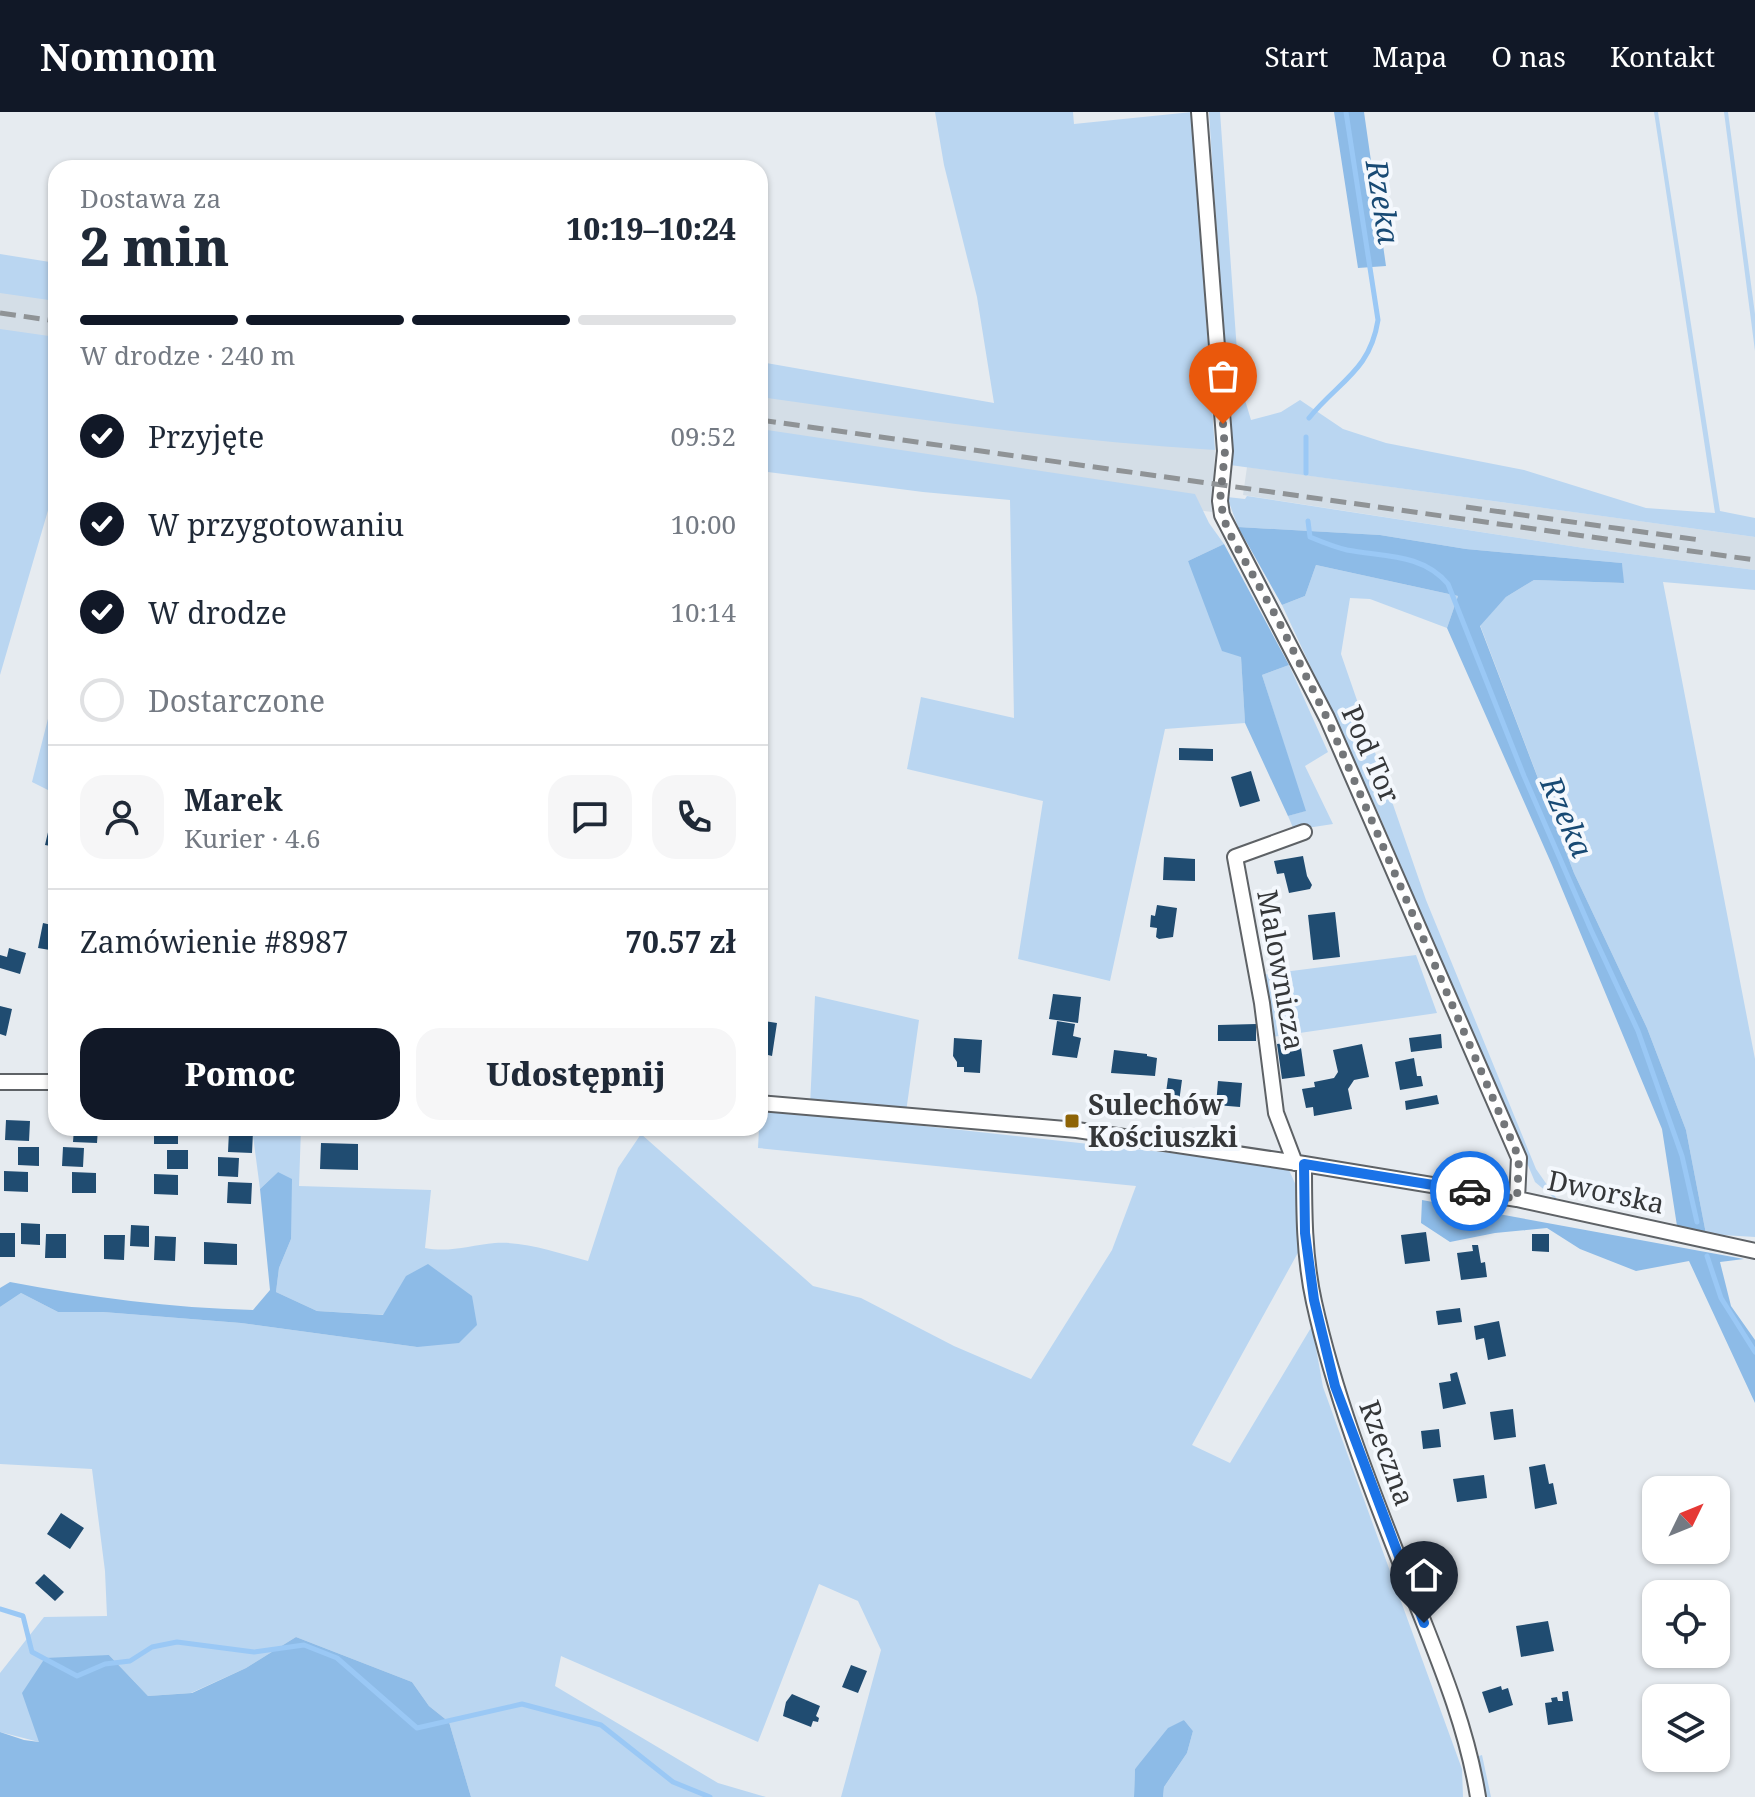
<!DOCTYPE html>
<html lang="pl">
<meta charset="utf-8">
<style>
body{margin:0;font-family:"Noto Serif",serif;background:#f6f6f7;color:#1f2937;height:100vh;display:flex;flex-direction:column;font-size:30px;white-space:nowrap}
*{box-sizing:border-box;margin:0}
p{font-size:26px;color:#747a83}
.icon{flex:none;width:44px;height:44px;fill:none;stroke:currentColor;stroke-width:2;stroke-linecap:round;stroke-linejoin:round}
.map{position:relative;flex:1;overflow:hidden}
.side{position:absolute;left:48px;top:48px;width:720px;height:976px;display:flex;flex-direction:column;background:#fff;border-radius:24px;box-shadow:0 2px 6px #0004}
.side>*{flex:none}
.needle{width:52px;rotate:47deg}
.buttons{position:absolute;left:1642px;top:1364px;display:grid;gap:16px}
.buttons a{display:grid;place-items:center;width:88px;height:88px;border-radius:16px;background:#fff;box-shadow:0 2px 6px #0004;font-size:40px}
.pin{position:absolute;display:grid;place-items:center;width:68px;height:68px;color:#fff;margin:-82px -34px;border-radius:50% 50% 50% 0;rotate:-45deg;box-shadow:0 0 8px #0007}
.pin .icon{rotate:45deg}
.courier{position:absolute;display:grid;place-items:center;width:80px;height:80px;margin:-40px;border:6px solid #1a73e8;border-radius:50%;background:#fff;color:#222;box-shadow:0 2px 10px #0007}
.head em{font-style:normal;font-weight:800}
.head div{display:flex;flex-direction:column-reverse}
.head{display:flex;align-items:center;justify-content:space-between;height:136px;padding:0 32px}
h1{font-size:52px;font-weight:800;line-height:60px}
.bar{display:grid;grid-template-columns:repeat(4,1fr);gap:12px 8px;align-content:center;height:96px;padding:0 32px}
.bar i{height:10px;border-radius:6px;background:#e0e1e3}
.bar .active{background:#111827}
.bar p{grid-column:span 4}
.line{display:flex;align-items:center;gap:20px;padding:0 32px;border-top:2px solid #e0e1e3}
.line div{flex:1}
.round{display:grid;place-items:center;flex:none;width:84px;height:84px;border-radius:24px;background:#f6f6f7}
ol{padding:0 32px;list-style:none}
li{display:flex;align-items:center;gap:24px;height:88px}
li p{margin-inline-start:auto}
li .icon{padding:8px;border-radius:50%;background:#111827;color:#fff;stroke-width:4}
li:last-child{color:#747a83}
li i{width:44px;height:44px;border:4px solid #e0e1e3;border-radius:50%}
.button{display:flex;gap:16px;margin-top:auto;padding:16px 32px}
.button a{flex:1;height:92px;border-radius:24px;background:#111827;color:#fff;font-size:32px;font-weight:800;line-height:92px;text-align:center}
.button a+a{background:#f6f6f7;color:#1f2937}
header{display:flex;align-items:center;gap:48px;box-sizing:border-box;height:112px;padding:0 40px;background:#111827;color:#fff}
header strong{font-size:38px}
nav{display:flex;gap:44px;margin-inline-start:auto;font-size:28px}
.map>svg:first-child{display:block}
.built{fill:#d4dee7}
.green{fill:#bad6f1}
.forest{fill:#8dbbe7}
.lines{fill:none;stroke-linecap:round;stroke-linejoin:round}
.stream{stroke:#9ac8f5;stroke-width:5}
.building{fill:#204c71}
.street-casing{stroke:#5e6266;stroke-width:18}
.street{stroke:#fff;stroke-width:14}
.rail{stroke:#8f9396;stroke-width:5;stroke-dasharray:16 8;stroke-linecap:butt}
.done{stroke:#737679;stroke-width:8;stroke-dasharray:0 14.4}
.route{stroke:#1a73e8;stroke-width:10}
.poi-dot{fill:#8d6306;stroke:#f4f8fd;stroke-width:3}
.labels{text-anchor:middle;stroke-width:8;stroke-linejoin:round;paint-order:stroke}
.street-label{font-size:28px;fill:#353739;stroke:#f4f8fd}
.poi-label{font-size:28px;font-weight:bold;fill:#353739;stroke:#f4f8fd;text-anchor:start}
.water-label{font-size:30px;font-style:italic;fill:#184a74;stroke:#f4f8fd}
</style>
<header>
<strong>Nomnom</strong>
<nav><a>Start</a><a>Mapa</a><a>O nas</a><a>Kontakt</a></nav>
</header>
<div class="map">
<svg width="1755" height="1685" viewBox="0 0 1755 1685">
<rect width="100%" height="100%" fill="#e6ebf0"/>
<path class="built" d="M0,165L56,174V252L0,245Z
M760,271L1047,309L1215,338L1212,400L760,341Z
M1247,355L1755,425V458L1584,436L1243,383Z"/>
<path class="green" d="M935,0H1073L1074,12L1192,0L1215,338C1062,329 911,306 760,285V250L994,291L977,185L944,53Z
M1209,0H1220L1239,268L1251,308L1281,300L1300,288L1343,317L1386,331L1524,358L1646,396L1715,401L1654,0H1658L1720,399L1755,406V425L1230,353L1232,305L1226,267Z
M1724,0H1728L1755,202V239Z
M0,142L56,151V189L0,181Z
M0,217L56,225V371L0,563Z
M760,317L1195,382L1209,411L1224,432L1188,449L1241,544L1245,611L1165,617L1110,869L1018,847L1043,689L907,657L921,585L1014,606L1010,388L923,380L760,359Z
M1247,384L1584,436L1755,458V478L1663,470L1755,947V1125L1706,1122L1686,1018L1647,916L1574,761L1480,513L1506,485L1534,468L1623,471L1622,451L1466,437L1380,423L1238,415L1227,385L1245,387Z
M1316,453L1458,484L1447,516L1370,487L1350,486L1341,542L1426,788L1536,1057L1559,1090L1535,1070L1378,700L1282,493L1305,484Z
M1289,553L1328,640L1305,654L1333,712L1294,718L1288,704L1305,699L1262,563Z
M56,575V682L32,670Z
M1416,843L1437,901L1272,925L1261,863Z
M815,884L919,908L906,1000L810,995Z
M760,996L1271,1052L1289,1058L1298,1078L1300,1137L1192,1333L1230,1351L1312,1214L1323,1275L1462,1657L1463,1685H1163L1164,1675L1187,1641L1193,1619L1184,1608L1135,1657L1134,1685H841L881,1538L858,1489L819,1472L758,1630L561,1544L555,1574L718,1671L766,1685H471L449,1610L429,1594L412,1570L296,1525L246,1556L191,1581L148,1584L109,1543L39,1630L0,1620V1561L44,1505L107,1504L105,1459L92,1357L0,1352V1195L21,1181L58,1200H103L241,1211L417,1235L386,1203L317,1199L276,1180L279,1156L291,1127L278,1060L260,1077L252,1016H301L299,1074L431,1078L425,1136C449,1141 471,1133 495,1131C526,1129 558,1141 588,1149L618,1056L641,1022L813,1174L861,1186L954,1234L1031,1267L1112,1138L1136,1074L758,1036Z
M1482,1643L1491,1685H1484L1476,1645Z"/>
<path class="forest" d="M1334,0H1364L1386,154L1358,156Z
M1238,415L1380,423L1466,437L1622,451L1624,471L1534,468L1506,485L1480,514L1574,761L1647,916L1686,1018L1706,1122L1677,1114L1662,1017L1552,753L1447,516L1458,484L1316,453L1305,484L1282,493Z
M1224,432L1289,553L1262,563L1306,699L1288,704L1245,611L1241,545L1222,539L1188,449Z
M278,1060L292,1067L291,1127L279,1156L276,1180L317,1199L383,1203L406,1164L428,1152L472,1184L477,1213L459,1231L417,1235L241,1211L103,1200H58L21,1181L0,1195V1176L10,1170C90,1185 171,1196 253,1198L270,1178L260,1077Z
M1422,1088L1744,1147L1720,1150L1731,1194L1755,1228V1291L1689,1149L1636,1159L1580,1137L1547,1116L1495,1121L1450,1130L1421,1111Z
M296,1525L412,1570L429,1594L449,1610L471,1685H0V1620L24,1628L39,1630L22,1581L45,1546L109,1543L148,1584L192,1581L246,1556Z
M1184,1608L1193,1619L1187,1641L1164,1675L1163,1685H1134L1135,1657L1168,1616Z"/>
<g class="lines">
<path class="stream" d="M1309,306C1339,269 1370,259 1378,208L1346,0
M1306,325V361
M1308,409L1310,425C1322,430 1334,435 1347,438C1383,445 1422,441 1448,472L1524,664L1591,818L1638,919L1682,1044L1697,1110
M1707,1144L1721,1186L1755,1240
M0,1497L23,1504L32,1540L77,1564L105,1552L130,1549L152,1535L177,1530L254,1540L304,1533L337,1546L417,1616L522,1592L601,1613L673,1670L710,1685"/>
</g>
<path class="building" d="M1179,636L1213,637V649L1179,648Z
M1251,659L1260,689L1240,695L1231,665Z
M53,699L56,700V735L45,733Z
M1303,744L1307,764L1312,773L1310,777L1289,781L1284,761L1277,762L1274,749Z
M1164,745L1195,747V769L1163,768Z
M1157,793L1177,796L1173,825L1159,827L1156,825L1157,816L1150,815L1151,803L1155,804Z
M1335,800L1340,845L1313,848L1308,803Z
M43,811L56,814V839L38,836Z
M9,836L26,841L20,862L0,856V843L7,845Z
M1053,882L1081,885L1078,911L1049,907Z
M0,894L12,897L6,924L0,922Z
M764,909L777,911L772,944L760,941V918H763Z
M1057,909L1075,912L1073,924L1081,926L1077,946L1052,943Z
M1256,912V929H1218V913Z
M1441,922L1442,936L1411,940L1409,926Z
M954,926L982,928L980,961L964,960V955H957V950L953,944Z
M1300,929L1305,964L1282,967L1277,932Z
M1362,932L1369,965L1354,968L1348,977L1352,997L1314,1004L1313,995L1306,996L1302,977L1315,975L1314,970L1334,966L1338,960L1333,938Z
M1114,938L1147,942V944L1157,946L1155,964L1111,961Z
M1414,946L1417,964H1421L1423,974L1400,978L1395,950Z
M1168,966L1182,968L1179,990L1165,988Z
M1218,969L1242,971L1240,995L1216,993Z
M1437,983L1439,992L1406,998L1405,989Z
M6,1008L30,1009L29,1029L5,1028Z
M74,1016H98L97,1031L73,1030Z
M154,1016H178V1032H154Z
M229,1019L253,1020L252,1041L228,1040Z
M321,1031L358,1032V1058L320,1057Z
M18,1035H39V1054L18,1053Z
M63,1035L84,1036L83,1055L62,1054Z
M167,1038H188V1057H167Z
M218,1045L239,1046L238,1065L218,1064Z
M4,1059L28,1060V1080L4,1079Z
M72,1060L96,1061V1081H72Z
M154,1062L178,1063V1083L154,1082Z
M228,1070L252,1071L251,1092L227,1091Z
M21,1111L40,1112V1133L21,1132Z
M131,1113L149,1114V1135L130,1134Z
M1426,1120L1430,1149L1405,1152L1401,1123Z
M0,1121H15V1145H0Z
M46,1122H66V1146H45Z
M1532,1122H1549V1140L1532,1139Z
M104,1123H125L124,1148L104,1147Z
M155,1124L176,1125L175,1149L154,1148Z
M204,1130L237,1132V1153L204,1152Z
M1472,1133H1478L1481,1151L1485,1150L1487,1165L1461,1168L1457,1141L1473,1139Z
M1460,1196L1462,1210L1438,1213L1436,1199Z
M1499,1209L1506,1244L1488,1248L1484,1226L1476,1228L1474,1214Z
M1457,1260L1466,1292L1443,1297L1439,1271L1451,1269L1450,1262Z
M1513,1297L1516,1325L1494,1328L1490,1300Z
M1439,1317L1441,1335L1423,1337L1421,1319Z
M1545,1352L1549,1372L1553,1371L1557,1392L1535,1397L1529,1355Z
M1484,1363L1487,1386L1457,1390L1453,1367Z
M61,1401L84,1416L70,1437L47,1422Z
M44,1462L64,1480L55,1489L35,1471Z
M1548,1509L1554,1539L1521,1545L1516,1514Z
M851,1553L867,1559L858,1581L842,1575Z
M1501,1574L1502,1578L1508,1576L1513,1593L1489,1601L1482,1580Z
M1568,1579L1573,1609L1548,1613L1545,1591L1552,1590L1551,1586L1557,1585L1558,1589H1563L1562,1580Z
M792,1582L820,1594L816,1604L819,1606L818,1610L813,1609L811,1615L783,1604L786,1590Z"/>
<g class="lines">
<defs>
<path id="street" d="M1199,0L1225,339L1220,389L1222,403L1327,606L1519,1046L1517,1087
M0,970H56
M760,991L1077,1018L1304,1052L1517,1087L1755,1139
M1295,1051L1276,1001L1262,891L1235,745L1304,720
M1304,1052C1304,1098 1304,1145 1314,1190C1334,1281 1368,1369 1402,1455C1431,1531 1465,1604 1478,1685"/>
</defs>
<use href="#street" class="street-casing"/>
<use href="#street" class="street"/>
<path class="rail" d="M0,201L56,209
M760,308L1755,448
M1466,395L1700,428"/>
</g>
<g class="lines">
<path class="done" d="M1223,312L1225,339L1220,389L1227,417L1277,506L1327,606L1519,1046L1517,1087L1470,1079"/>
<path class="route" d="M1424,1511L1335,1274L1314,1188L1305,1121L1304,1052L1470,1079"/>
</g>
<rect class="poi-dot" x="1064" y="1001" width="16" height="16" rx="4"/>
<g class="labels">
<g class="street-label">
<text transform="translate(1371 642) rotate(66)" y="10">Pod Tor</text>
<text transform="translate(1281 858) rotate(80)" y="10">Malownicza</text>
<text transform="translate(1606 1080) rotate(12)" y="10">Dworska</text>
<text transform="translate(1387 1341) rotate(70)" y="10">Rzeczna</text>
</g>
<g class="poi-label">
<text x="1088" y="1003">Sulechów<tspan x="1088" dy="32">Kościuszki</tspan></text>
</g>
<g class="water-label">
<text transform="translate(1382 90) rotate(81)" y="10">Rzeka</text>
<text transform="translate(1566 705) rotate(66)" y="10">Rzeka</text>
</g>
</g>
</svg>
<div class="buttons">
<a><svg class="needle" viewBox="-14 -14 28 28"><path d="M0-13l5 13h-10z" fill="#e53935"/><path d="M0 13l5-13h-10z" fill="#747a83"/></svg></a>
<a><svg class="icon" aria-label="locate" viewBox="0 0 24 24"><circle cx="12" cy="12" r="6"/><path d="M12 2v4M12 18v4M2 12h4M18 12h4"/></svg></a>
<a><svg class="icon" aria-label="layers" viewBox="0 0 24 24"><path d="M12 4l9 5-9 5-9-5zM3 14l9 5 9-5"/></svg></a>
</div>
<div class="pin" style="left:1223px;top:312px;background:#ea580c"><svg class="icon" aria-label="bag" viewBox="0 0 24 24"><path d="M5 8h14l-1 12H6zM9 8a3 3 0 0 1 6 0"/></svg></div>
<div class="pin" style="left:1424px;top:1511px;background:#1f2937"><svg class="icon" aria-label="home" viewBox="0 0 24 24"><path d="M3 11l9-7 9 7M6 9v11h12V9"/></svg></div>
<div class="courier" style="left:1470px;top:1079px"><svg class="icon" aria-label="car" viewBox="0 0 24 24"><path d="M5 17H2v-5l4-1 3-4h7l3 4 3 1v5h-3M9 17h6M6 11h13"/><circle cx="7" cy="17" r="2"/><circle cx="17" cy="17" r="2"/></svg></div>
<section class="side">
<div class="head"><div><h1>2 min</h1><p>Dostawa za</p></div><em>10:19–10:24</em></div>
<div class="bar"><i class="active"></i><i class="active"></i><i class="active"></i><i></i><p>W drodze · 240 m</p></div>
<ol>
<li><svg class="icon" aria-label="check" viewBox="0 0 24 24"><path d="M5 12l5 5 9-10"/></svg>Przyjęte<p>09:52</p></li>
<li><svg class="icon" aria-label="check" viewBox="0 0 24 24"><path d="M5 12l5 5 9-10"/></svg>W przygotowaniu<p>10:00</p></li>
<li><svg class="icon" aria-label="check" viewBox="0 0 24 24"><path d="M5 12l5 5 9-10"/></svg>W drodze<p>10:14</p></li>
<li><i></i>Dostarczone</li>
</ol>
<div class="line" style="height:144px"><a class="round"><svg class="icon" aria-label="person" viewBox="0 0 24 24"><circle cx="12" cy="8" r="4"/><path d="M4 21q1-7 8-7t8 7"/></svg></a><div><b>Marek</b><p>Kurier · 4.6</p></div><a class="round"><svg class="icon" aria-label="chat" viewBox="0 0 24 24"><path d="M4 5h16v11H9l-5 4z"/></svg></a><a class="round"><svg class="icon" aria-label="phone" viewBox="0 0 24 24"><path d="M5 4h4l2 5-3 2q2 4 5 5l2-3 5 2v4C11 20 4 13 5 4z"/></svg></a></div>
<div class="line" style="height:104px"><div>Zamówienie #8987</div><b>70.57 zł</b></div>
<div class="button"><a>Pomoc</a><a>Udostępnij</a></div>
</section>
</div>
